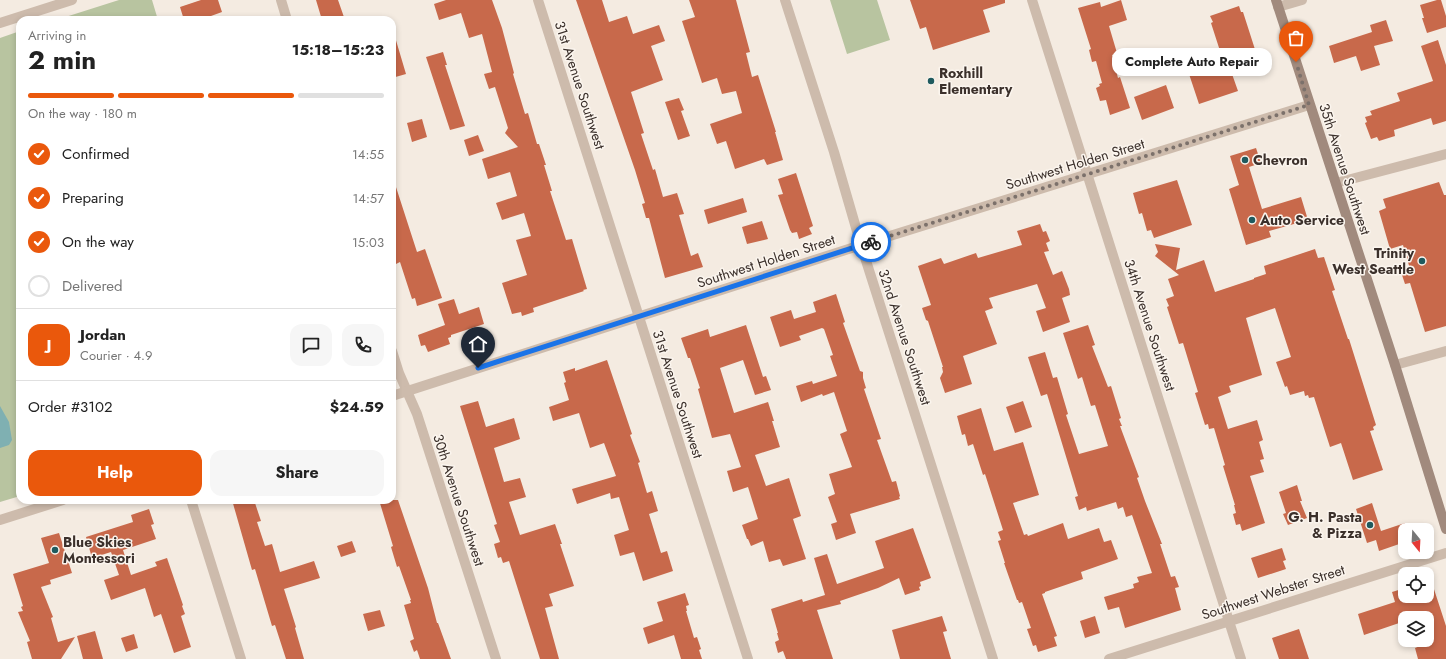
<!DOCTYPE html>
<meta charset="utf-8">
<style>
body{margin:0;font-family:Jost,sans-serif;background:#f6f6f6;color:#222;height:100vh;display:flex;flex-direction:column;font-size:15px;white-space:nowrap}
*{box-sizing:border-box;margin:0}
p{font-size:13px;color:#767676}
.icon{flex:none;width:22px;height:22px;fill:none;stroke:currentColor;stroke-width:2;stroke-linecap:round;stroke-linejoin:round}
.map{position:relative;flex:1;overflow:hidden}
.details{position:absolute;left:16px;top:16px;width:380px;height:488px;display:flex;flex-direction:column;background:#fff;border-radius:12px;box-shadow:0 2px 6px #0003}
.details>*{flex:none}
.needle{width:26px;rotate:162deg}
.buttons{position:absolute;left:1398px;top:523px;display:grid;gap:8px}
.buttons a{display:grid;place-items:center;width:36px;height:36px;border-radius:8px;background:#fff;box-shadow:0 2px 6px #0003;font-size:20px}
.pin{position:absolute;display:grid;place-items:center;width:34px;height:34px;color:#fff;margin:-41px -17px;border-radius:50% 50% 50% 0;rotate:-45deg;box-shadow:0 0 4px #0007}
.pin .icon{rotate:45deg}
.courier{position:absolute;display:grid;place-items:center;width:40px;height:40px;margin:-20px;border:3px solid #1a73e8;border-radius:50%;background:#fff;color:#222;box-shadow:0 1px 5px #0007}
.bubble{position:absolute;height:28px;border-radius:12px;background:#fff;box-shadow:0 2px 6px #0003;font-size:13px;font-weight:700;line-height:28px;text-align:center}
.summary em{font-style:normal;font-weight:700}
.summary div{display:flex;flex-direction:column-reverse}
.summary{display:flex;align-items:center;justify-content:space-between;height:68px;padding:0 12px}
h1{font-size:26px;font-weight:700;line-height:30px}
.bar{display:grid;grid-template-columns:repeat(4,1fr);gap:6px 4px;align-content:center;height:48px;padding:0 12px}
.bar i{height:5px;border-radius:3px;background:#e0e0e0}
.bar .selected{background:#ea580c}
.bar p{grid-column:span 4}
.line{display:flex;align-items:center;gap:10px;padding:0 12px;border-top:1px solid #e0e0e0}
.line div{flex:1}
.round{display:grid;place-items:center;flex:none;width:42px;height:42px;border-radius:12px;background:#f6f6f6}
ol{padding:0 12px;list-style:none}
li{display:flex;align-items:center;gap:12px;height:44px}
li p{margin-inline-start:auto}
li .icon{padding:4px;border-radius:50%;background:#ea580c;color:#fff;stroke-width:4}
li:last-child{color:#767676}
li i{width:22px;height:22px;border:2px solid #e0e0e0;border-radius:50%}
.primary-button{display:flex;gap:8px;margin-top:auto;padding:8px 12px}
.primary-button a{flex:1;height:46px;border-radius:12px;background:#ea580c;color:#fff;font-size:16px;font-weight:700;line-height:46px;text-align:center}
.primary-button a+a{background:#f6f6f6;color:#222}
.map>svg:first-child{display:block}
.green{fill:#b8c4a0}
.water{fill:#7fb0b2}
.building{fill:#c8694b}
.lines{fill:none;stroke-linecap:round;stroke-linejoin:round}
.minor{stroke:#cdbbac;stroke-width:10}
.tertiary{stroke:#cdbbac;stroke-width:10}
.secondary{stroke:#a18a7d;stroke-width:10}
.done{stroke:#7c716b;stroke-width:4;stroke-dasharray:0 7.2}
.route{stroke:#1a73e8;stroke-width:5}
.poi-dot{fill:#1f5a5e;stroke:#fbf5ee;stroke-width:1.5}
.labels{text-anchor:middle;stroke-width:3;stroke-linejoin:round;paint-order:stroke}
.poi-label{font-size:14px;font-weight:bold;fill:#3b302b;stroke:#fbf5ee;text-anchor:start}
.street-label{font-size:14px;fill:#3b302b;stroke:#fbf5ee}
</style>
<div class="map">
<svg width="1446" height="659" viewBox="0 0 1446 659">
<rect width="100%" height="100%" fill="#f4ebe1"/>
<path class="green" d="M119,0H152L158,20H56Z
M830,0H877L890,40L847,54Z
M20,31V496L0,502V38Z"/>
<path class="water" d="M0,406L9,422L12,440L9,445L0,448Z"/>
<path class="building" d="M201,0H218L222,12L200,20H184L180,7Z
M316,0H338L345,20H322Z
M446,0H492L502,28L514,73L513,74L525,114L528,113L537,144H539L546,165H544L552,191H550L566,240L572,239L587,289L583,290L584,291L533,308L534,312L522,316L521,312L512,314L502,283L527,275L516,240L531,236L524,213L502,220L496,203L517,196L510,172L488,179L482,159L518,147L505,133L508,128L495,87L489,89L484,74L492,72L482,34L469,38L461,13L439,20L434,4Z
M576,0H602L609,22L627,16L633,34L659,25L665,41L651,46L663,80L631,92L644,133L641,134L653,170L655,169L663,197L677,193L684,214L679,215L691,256L698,253L703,267L665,278L649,218H646L642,204L645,203L635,170Z
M689,0H736L750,52L746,53L752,77L758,75L776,132H775L783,160L767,165L764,159L735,169L726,141L717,144L710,124L742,113L736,91L722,94L717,78L702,83L682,21L695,17Z
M910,0H1005V3L983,10L990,32L933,50L926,27L920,29Z
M1121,0L1127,20L1109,26L1117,53L1112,55L1118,78L1120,77L1130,108L1110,115L1106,100L1100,101L1096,88L1100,86L1099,84L1102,83L1096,61L1092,62L1089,50L1091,49L1078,8L1100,2L1101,7Z
M1437,0H1441L1446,16V27L1427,33L1422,18H1424L1420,5Z
M1239,6L1241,12H1243L1260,65L1232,74L1238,91L1199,104L1186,65L1221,54L1211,23L1213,22L1210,16Z
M1386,20L1393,41L1374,46L1380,65L1361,71L1356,56L1334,63L1329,46L1372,32L1370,25Z
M395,37L406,74L392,78V38Z
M1438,40L1446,65V121L1433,125L1431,118L1394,130L1395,136L1379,141L1377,137L1371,139L1365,123L1367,122L1365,117L1372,115L1370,111L1400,101L1397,93L1433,81L1421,46Z
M443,52L447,65H445L465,126L450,130L426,57Z
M1166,85L1174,108L1142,120L1134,97Z
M679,98L684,110L681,111L690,136L678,140L665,102Z
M422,119L427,137L412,142L407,123Z
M478,135L484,151L469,156L464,140Z
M1256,148L1261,163L1249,167L1262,209L1301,197L1308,220L1269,231L1271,237L1246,245L1229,189L1239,185L1230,156Z
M796,173L813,226L809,228L812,234L799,239L797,232L792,233L790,230L778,195L783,194L778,179Z
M1177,180L1192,225L1154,238L1151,230L1147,231L1142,213L1139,214L1133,193Z
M1439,182L1444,195H1446V326L1425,332L1410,283L1405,284L1401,272L1410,269L1403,245L1390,249L1379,211L1386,208L1383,199Z
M395,184L417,252L425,249L442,298L417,306L415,298L412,299L400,262L396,264L395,262L392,263V185Z
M743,198L747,212L708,224L704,210Z
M762,221L768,239L747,244L742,227Z
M1040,224L1043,232L1046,231L1050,241L1046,243L1049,251L1044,252L1053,275L1062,271L1069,289L1070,295L1062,298L1070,322L1043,332L1036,311L1046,308L1037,284L989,298L993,308L985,311L997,344L963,356L972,384L945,393L940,378L943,372L942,367H943L928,321L926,320L922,308L931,305L918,266L941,258L944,264L976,253L978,258L1022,245L1017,231Z
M1155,244L1180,248L1176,270L1204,260L1215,292L1254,279V278L1266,274L1264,266L1315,249L1318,258L1324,257L1335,290L1332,291L1348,339H1349L1376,425L1373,427L1374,430L1370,431L1383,470L1353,480L1341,443L1330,447L1314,397L1309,398L1308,395L1305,396L1304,391L1290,395L1287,386L1285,387L1276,362L1291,357L1275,308L1246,318L1262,375L1229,386L1231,392L1218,397L1228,429L1257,420L1263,440L1259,442L1264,459L1260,460L1264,472L1250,476L1265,523L1242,531L1240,524L1236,525L1233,514L1236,513L1234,505H1235L1223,466L1225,465L1214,428L1209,429L1208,424L1205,425L1195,393L1198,392L1183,343L1179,344L1167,307L1169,306L1166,299L1174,296L1168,279L1179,275L1155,256L1158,252Z
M836,294L845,322L843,323L860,371L863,372V378L866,388L864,389L881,439L877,440L892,482L896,481L900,496L899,497L900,499L850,514L856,533L836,540L831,524L837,522L828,497L835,494L829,474L852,467L840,434L847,431L834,392L823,396L822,394L801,402L796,386L812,381L813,384L837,376L830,356L833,355L824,329L822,328L799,336L801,340L780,347L770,317L791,310L794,319L816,312L813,302Z
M454,299L459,314L479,307L484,324L451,335V337L448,338L450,344L428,352L425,345L421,346L418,335L445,325L438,304Z
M746,325L763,377L766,376L771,390L755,395L743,360L720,368L734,413L768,402L774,421H772L780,447L755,455L766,486L789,478L801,516L793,519L806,559L783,566L780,559L769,562L763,541L751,546L748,539H747L742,525L758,519L748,487L733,492L727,471L741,467L730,434L712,438L698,389L700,388L690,358H688L681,338L708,329L710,337Z
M1088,325L1095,345L1092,346L1108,387L1111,386L1121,418L1119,419L1122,426H1120L1139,477L1137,478L1145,501L1162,544H1160L1171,577L1175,576L1179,587L1175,588L1181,610L1125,628L1119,607L1108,610L1104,597L1134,588L1133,584L1139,582L1137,577L1152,573L1132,515L1126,517L1123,507L1118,509L1116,502L1087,511L1086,507L1079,510L1075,497L1078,496L1047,394L1041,396L1028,357L1045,352L1053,378L1057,377L1068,414L1066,415L1079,454L1108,446L1095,405L1091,406L1082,377L1078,379L1063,333Z
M607,360L632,434L630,435L640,462L638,463L647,493L652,491L658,511L649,514L661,553L667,551L673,571L643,581L634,552L620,556L614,535L629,530L619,497L611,499L610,493L577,504L572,489L616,476L604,443L590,448L579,413L553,421L549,407L569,400L564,383L566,382L563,372L575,368V371Z
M478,401L486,427L514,418L520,439L494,448L504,482L520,478L526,497L509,502L520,535L555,524L562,544H560L574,586L549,594L553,606L545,608L559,659H540L509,561L503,563L501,557L498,558L494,544L500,542L494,525L497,524L460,406Z
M1023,401L1032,427L1015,433L1006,407Z
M981,408L994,451L1023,442L1039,495L1013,503L1024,535L1027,534L1028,536L1063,523L1068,539L1099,528L1104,542L1111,540L1118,559L1081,572L1083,579L1045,592V593L1042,594L1057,636L1054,637L1057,646L1038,652L1036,645L1033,646L1027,629L1031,628L1022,602L1019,603L1018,600H1017L1004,563H1005L998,541L1001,540L998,532L1003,530L985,474L983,475L973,444L968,446L965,434L962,435L957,416Z
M1297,485L1302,501H1300L1307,518L1288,525L1283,514L1286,513L1279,492Z
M232,500H254L261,521L257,522L265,546L272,544L280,572L314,561L320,578L284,589L296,627L295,628L304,659H286L275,625L272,626L255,569L252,570Z
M379,500H398L428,588L437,623H438L451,659H420L417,650L414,652L410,641L414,639L404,605L411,603L410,600H411L399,566L397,567L391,547L393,546Z
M1372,503L1381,531L1405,523V542L1379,551L1376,540L1367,543L1356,509Z
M149,509L154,524L151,525L156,539L123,550L131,575L157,566L155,562L167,558L183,605L182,606L185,614L181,616L191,647L174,653L161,614L154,617L145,588L111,600L104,580L119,575L111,552L92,558L86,537L133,522L131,515Z
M913,528L931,578L920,582L921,586L919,587L920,590L905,595L899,578L878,588L840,601L841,604L817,610L833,659H786L783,651L778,653L775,642L779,640L777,633H778L771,609L802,599L803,602L825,595L814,558L827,554L837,584L884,568L875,541Z
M59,533L72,573L50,580L51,584L41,587L53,617L51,618L58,642L75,637L61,659H32L27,642L30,641L18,612L23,611L21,607L23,606L13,574L49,563L41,538Z
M352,541L356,552L341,557L337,546Z
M1282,548L1286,560L1283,561L1286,569L1258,578L1251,558Z
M1431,580L1446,626V659H1418L1415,648L1420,646L1418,640H1427V618H1405V621L1364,635L1358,614L1395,602L1392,592L1405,588V596H1427V581Z
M685,593L689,605L686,606L687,611H686L694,638L697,637L701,649L699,650L702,659H681L674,635L648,644L643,628L663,621L657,602Z
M380,610L385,626L368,631L363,614Z
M942,616L947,631L943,632L951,659H900L892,630Z
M1095,616L1100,633L1085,638L1080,621Z
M1299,629L1309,659H1279L1272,638Z
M95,631L103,659H83L77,636Z
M134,634L138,648L126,652L121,638Z"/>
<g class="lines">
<path class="minor" d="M281,0L287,20
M538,0L748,659
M785,0L834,152L861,245L993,659
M1032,0L1241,659
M0,23L72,0
M1336,183L1446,154
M392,351L399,373L417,414L496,659
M1395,365L1446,351
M191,500L241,659
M1109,659L1446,553"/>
<path class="tertiary" d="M1278,7L1302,0
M392,396L861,245L1309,105
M0,520L63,500"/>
<path class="secondary" d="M1276,0L1395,365L1446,529"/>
</g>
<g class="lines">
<path class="done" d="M871,242L1309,105L1296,62"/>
<path class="route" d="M478,368L871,242"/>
</g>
<g class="poi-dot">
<circle cx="931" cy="81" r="4"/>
<circle cx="1245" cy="160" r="4"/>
<circle cx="1252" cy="220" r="4"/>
<circle cx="1422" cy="261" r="4"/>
<circle cx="1370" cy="525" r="4"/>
<circle cx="55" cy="550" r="4"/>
</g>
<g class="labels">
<g class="poi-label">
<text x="939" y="78">Roxhill<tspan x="939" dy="16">Elementary</tspan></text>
<text x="1253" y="165">Chevron</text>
<text x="1260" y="225">Auto Service</text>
<text x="1414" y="258" text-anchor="end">Trinity<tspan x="1414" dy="16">West Seattle</tspan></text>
<text x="1362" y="522" text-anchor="end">G. H. Pasta<tspan x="1362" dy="16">&amp; Pizza</tspan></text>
<text x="63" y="547">Blue Skies<tspan x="63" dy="16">Montessori</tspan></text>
</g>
<g class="street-label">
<text transform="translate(580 85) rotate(72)" y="5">31st Avenue Southwest</text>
<text transform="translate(1075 164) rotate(-17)" y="5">Southwest Holden Street</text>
<text transform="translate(1345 169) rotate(72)" y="5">35th Avenue Southwest</text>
<text transform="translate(766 261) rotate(-18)" y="5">Southwest Holden Street</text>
<text transform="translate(1150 325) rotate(72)" y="5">34th Avenue Southwest</text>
<text transform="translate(905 337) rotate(72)" y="5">32nd Avenue Southwest</text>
<text transform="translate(678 394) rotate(72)" y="5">31st Avenue Southwest</text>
<text transform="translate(459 500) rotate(72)" y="5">30th Avenue Southwest</text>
<text transform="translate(1273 592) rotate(-18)" y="5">Southwest Webster Street</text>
</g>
</g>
</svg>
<div class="buttons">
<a><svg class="needle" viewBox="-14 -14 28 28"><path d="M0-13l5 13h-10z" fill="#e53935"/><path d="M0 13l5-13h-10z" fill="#767676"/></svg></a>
<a><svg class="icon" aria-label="locate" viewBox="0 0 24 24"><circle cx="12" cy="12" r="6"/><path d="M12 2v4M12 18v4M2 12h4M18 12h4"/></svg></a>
<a><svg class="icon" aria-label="layers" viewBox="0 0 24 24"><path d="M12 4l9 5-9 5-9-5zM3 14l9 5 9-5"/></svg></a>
</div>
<div class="pin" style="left:1296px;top:62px;background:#ea580c"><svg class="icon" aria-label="bag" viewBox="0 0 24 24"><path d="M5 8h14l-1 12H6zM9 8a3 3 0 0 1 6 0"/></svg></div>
<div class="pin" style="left:478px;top:368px;background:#1f2937"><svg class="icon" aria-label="home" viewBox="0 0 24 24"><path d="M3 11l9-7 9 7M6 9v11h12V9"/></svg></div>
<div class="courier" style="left:871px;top:242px"><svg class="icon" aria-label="bike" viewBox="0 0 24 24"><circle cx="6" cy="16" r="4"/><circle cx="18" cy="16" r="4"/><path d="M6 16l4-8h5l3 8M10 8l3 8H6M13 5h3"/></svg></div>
<div class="bubble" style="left:1112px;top:48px;width:160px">Complete Auto Repair</div>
<section class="details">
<div class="summary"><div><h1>2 min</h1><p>Arriving in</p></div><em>15:18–15:23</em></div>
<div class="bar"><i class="selected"></i><i class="selected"></i><i class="selected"></i><i></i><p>On the way · 180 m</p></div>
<ol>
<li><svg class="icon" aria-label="check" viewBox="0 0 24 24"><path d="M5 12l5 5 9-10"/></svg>Confirmed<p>14:55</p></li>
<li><svg class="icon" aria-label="check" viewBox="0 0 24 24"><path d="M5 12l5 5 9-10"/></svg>Preparing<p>14:57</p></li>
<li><svg class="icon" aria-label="check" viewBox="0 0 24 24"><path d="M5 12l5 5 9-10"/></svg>On the way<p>15:03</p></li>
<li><i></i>Delivered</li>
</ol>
<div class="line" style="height:72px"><b class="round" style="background:#ea580c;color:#fff">J</b><div><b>Jordan</b><p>Courier · 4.9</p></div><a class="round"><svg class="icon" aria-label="chat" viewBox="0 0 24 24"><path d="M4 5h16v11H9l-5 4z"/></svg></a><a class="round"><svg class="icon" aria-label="phone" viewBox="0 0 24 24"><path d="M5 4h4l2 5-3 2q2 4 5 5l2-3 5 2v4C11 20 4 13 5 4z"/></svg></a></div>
<div class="line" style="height:52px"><div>Order #3102</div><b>$24.59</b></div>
<div class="primary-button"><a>Help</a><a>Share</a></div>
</section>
</div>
